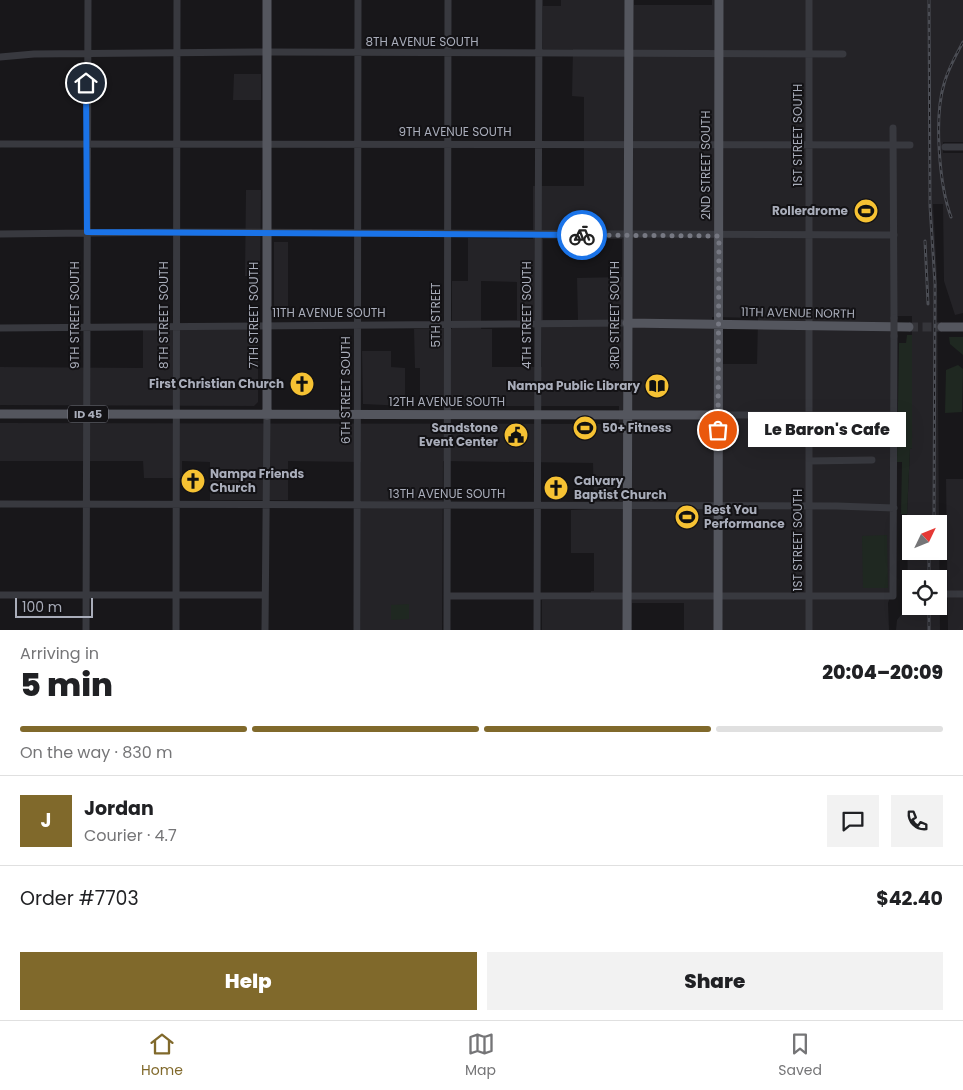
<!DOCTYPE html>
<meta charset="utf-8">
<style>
body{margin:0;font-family:Poppins,sans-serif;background:#f2f2f2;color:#202124;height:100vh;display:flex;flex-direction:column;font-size:19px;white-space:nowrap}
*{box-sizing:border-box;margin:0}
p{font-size:16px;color:#757577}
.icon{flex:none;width:28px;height:28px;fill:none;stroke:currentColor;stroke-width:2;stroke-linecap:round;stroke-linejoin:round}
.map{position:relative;height:630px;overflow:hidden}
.drawer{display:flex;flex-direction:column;background:#fff;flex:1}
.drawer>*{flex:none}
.needle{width:32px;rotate:47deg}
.controls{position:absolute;left:902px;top:515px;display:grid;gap:10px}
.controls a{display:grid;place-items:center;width:45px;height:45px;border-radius:0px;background:#fff;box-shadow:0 5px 20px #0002;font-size:25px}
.scale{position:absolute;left:15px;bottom:12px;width:78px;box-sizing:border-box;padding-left:5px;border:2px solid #a9adba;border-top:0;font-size:14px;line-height:18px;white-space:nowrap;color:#a9adba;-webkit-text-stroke:4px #131215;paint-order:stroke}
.pin{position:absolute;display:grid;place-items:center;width:42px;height:42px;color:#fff;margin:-21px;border:2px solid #fff;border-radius:50%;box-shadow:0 1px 5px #0007}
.courier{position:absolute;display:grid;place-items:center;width:50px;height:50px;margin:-25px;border:4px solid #1a73e8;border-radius:50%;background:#fff;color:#222;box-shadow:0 1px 6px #0007}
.bubble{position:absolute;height:35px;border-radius:0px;background:#fff;box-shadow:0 5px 20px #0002;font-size:16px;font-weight:800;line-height:35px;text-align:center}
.headline em{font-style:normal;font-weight:800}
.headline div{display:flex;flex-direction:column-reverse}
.headline{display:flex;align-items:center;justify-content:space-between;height:85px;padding:0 20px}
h1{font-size:32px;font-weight:800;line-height:38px}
.bar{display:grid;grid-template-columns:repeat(4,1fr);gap:8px 5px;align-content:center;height:60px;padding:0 20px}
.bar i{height:6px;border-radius:4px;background:#e0e0e0}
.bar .selected{background:#80692b}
.bar p{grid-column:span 4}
.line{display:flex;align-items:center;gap:12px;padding:0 20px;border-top:1px solid #e0e0e0}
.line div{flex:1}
.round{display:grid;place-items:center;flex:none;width:52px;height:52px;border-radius:0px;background:#f2f2f2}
.action{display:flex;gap:10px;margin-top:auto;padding:10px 20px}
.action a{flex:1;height:58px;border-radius:0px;background:#80692b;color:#fff;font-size:20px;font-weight:800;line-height:58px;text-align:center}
.action a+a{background:#f2f2f2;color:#202124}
.dock{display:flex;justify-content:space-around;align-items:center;height:70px;border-top:1px solid #e0e0e0;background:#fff;font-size:14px;color:#757577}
.dock a{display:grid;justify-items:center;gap:2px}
.dock .selected{color:#80692b}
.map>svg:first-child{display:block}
.built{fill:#242327;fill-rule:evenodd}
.green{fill:#1f2821}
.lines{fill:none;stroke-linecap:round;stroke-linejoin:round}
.major-tunnel{stroke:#35353a;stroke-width:9;stroke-dasharray:9 4.5;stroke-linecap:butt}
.minor{stroke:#38393f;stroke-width:7}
.major{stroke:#54565e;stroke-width:9}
.rail-casing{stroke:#4b4d54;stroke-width:3}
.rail{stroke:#131215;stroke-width:1;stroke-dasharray:4;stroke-linecap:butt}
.minor-bridge{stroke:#38393f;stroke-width:7}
.done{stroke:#767882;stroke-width:5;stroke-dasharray:0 9}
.route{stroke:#1a73e8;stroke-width:6}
.labels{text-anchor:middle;stroke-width:4;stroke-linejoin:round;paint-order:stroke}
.shield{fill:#131215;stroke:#7c7e88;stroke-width:1}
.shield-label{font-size:11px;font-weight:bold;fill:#a9adba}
.street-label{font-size:12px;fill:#a9adba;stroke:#131215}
.poi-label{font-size:12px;font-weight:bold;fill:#a9adba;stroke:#131215;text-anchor:end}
</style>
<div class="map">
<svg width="963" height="630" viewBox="0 0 963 630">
<rect width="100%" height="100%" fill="#18171a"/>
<path class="built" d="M561,0H634V5H712V0H963V142H943V153H963V313L955,315L944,281L943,204H933L937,275L939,524H911V551H939V527L940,630H896L897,620L908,606L907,514L910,449L912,448V316H897L896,192L892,592L888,603L889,630H684V603H632V630H542V600H590L591,591H594V553H571V510L594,509L593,463L443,461L442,630H361V462L288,461V500H210V462L182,461V478H144L143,461H0V423L619,424V406H420V368H415L414,329H452V281H468V238L533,239V186H584V97L572,96L573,49H543V6H561ZM543,239H622V277L577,278L578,320H543ZM481,281L517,282V320H542V367H492V329H481ZM712,317L758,318L757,364H723V333L712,328ZM911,579H939V606H911Z
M234,74H261V100H233Z
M246,190H261L260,276H245Z
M274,242H288V315L274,316Z
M143,328L258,329V402L254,406L0,405V367L143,368Z
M362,351H391V367L405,368V406L363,404Z
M946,479H963V630H948Z"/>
<path class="green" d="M907,335H912V448L910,449L907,514H901L902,462H897L899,343H906Z
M949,337H963V355L950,344Z
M958,365L963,369L962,412L945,413L946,370Z
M887,535L888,588H863L862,536Z
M409,604V619L391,620V605Z"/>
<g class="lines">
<path class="major-tunnel" d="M909,327H942"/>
<path class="minor" d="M0,57L34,54L267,52L843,54
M893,128L894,318
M0,144L910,145
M945,147H963
M0,234L176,232L894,235
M0,328L627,323
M718,415H894
M809,461L872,460
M0,504L837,506L894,508
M941,594H963
M0,595H265
M447,596H893L894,336
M86,630L88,0
M176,630L177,0
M265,630L267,415
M357,630L358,0
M447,630L448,0
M537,630L539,0
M809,630V0"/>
<path class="major" d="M627,323L909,327
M942,327H963
M0,414L718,415
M267,415V0
M627,630L629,0
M718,630L719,0"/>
<defs>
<path id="rail" d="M929,0L930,206L935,284L934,524
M951,217C939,184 934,117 944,84C948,69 956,55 963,42
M925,241L928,304
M929,579V551
M929,606V630"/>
</defs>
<use href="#rail" class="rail-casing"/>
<use href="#rail" class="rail"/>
<path class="minor-bridge" d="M894,336V318"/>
</g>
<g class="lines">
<path class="done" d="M582,235L719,236L718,430"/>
<path class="route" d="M86,83L87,232L582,235"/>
</g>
<defs>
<symbol id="stadium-disc" viewBox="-11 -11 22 22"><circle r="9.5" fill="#f6c233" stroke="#131215"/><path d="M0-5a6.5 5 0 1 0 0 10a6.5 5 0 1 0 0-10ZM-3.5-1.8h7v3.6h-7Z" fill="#111"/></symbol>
<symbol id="church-disc" viewBox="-11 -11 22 22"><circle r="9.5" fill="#f6c233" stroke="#131215"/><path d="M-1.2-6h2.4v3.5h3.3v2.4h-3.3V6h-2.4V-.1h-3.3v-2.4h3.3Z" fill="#111"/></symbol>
<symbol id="library-disc" viewBox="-11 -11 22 22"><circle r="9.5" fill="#f6c233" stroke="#131215"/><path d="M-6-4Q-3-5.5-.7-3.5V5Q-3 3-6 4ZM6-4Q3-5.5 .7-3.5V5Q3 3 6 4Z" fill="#111"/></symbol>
<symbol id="civic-disc" viewBox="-11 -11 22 22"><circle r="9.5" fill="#f6c233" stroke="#131215"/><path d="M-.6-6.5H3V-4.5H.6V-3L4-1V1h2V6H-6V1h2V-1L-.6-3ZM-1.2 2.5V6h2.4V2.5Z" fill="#111"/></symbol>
</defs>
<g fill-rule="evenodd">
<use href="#stadium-disc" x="852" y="197" width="28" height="28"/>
<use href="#church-disc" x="288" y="370" width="28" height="28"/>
<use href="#library-disc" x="643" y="372" width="28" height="28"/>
<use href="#stadium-disc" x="571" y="414" width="28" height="28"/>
<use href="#civic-disc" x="502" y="421" width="28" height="28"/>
<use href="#church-disc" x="179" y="467" width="28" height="28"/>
<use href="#church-disc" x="542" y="474" width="28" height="28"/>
<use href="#stadium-disc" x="673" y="503" width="28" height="28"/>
</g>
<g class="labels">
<rect class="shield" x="68" y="405.5" width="40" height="17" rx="4"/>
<g class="shield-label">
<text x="88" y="418">ID 45</text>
</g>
<g class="street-label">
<text x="422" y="46">8TH AVENUE SOUTH</text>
<text x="455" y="136">9TH AVENUE SOUTH</text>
<text transform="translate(798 135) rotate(-90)" y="4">1ST STREET SOUTH</text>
<text transform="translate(706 165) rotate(-90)" y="4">2ND STREET SOUTH</text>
<text x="329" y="317">11TH AVENUE SOUTH</text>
<text transform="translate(798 313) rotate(1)" y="4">11TH AVENUE NORTH</text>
<text transform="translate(75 315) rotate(-90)" y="4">9TH STREET SOUTH</text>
<text transform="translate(164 315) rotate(-90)" y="4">8TH STREET SOUTH</text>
<text transform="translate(254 315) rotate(-90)" y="4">7TH STREET SOUTH</text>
<text transform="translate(436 315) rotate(-90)" y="4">5TH STREET</text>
<text transform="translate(527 315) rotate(-90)" y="4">4TH STREET SOUTH</text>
<text transform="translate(615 315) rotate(-90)" y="4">3RD STREET SOUTH</text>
<text transform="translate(346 390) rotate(-90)" y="4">6TH STREET SOUTH</text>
<text x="447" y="406">12TH AVENUE SOUTH</text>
<text x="447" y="498">13TH AVENUE SOUTH</text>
<text transform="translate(798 540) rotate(-90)" y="4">1ST STREET SOUTH</text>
</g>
<g class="poi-label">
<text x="848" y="215">Rollerdrome</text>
<text x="284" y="388">First Christian Church</text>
<text x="640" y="390">Nampa Public Library</text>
<text x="498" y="432">Sandstone<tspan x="498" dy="14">Event Center</tspan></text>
<text x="602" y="432" text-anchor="start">50+ Fitness</text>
<text x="210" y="478" text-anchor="start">Nampa Friends<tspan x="210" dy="14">Church</tspan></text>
<text x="574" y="485" text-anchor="start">Calvary<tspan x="574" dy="14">Baptist Church</tspan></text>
<text x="704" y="514" text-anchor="start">Best You<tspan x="704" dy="14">Performance</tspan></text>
</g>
</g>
</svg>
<div class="controls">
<a><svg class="needle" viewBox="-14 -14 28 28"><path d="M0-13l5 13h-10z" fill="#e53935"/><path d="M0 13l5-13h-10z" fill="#757577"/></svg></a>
<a><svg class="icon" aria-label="locate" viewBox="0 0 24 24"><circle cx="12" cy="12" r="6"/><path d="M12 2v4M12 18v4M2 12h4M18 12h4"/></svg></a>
</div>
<div class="scale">100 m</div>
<div class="pin" style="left:718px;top:430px;background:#ea580c"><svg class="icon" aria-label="bag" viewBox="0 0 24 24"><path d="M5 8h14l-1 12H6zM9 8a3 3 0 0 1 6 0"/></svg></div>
<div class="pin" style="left:86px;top:83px;background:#1f2937"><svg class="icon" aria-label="home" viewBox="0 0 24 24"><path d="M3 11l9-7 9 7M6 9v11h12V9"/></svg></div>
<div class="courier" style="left:582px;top:235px"><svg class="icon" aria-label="bike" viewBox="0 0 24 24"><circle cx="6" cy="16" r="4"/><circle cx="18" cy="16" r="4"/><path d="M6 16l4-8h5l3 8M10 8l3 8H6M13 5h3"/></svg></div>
<div class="bubble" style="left:748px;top:412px;width:158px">Le Baron's Cafe</div>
</div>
<section class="drawer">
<div class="headline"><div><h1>5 min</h1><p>Arriving in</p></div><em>20:04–20:09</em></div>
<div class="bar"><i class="selected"></i><i class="selected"></i><i class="selected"></i><i></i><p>On the way · 830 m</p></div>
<div class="line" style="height:90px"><b class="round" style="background:#80692b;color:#fff">J</b><div><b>Jordan</b><p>Courier · 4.7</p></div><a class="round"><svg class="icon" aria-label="chat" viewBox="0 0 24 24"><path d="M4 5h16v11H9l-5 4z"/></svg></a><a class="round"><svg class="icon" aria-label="phone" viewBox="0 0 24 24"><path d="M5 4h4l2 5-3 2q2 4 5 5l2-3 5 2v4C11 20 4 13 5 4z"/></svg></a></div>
<div class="line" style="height:65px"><div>Order #7703</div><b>$42.40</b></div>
<div class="action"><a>Help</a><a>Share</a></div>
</section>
<nav class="dock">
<a class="selected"><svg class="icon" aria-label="home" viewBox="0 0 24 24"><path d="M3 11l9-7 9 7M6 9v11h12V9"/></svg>Home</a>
<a><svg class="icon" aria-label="map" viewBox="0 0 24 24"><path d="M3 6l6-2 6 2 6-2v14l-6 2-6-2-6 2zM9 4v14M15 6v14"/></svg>Map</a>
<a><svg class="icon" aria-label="saved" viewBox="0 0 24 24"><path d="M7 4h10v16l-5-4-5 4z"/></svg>Saved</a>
</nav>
